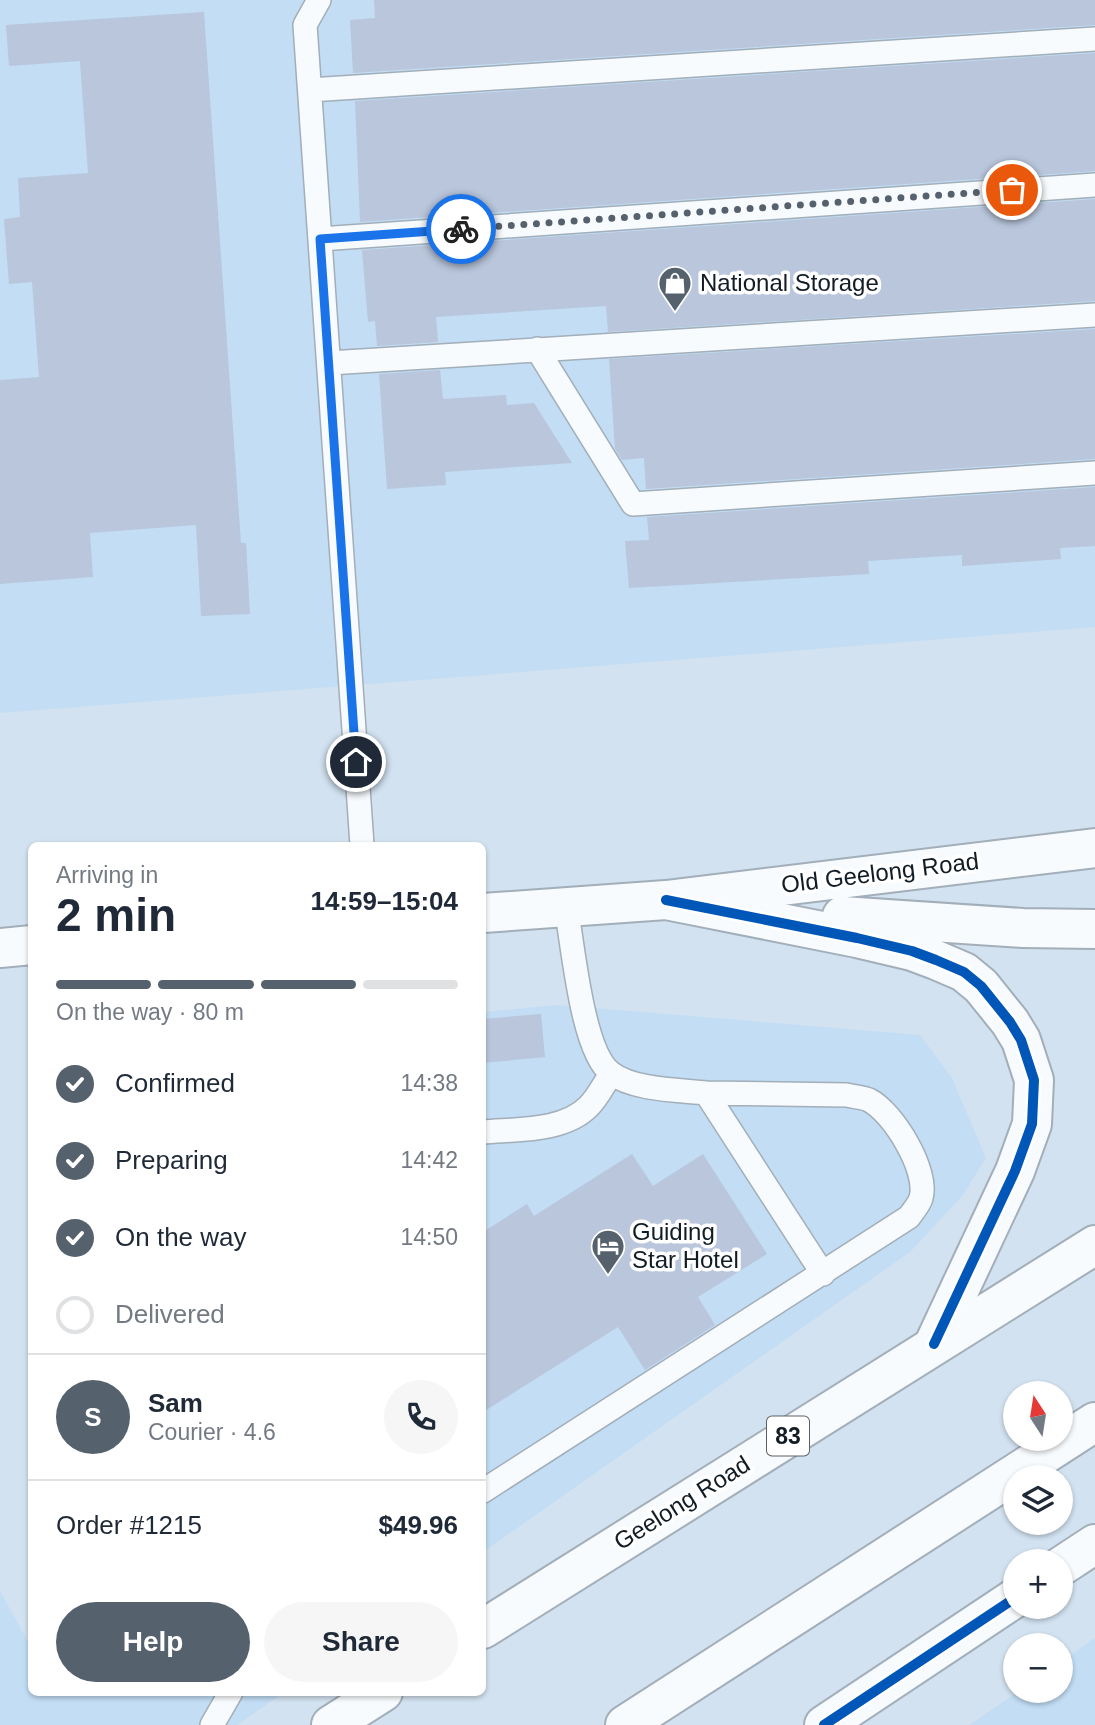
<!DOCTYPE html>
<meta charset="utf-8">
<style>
body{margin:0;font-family:Helvetica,sans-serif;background:#f6f6f7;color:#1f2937;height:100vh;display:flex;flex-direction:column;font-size:26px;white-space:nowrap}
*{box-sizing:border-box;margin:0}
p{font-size:23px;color:#747a83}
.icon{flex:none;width:38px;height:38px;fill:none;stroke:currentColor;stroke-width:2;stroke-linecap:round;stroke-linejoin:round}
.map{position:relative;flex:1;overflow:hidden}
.drawer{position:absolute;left:28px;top:842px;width:458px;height:854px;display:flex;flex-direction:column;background:#fff;border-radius:10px;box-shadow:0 2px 5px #0004}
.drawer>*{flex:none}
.needle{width:46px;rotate:348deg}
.fabs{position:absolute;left:1003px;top:1381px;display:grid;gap:14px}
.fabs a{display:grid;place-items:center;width:70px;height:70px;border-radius:50%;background:#fff;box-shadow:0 2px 5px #0004;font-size:35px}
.pin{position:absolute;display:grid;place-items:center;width:60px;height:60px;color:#fff;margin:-30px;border:4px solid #fff;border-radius:50%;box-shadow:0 2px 7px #0007}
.courier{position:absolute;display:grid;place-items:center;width:70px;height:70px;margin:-35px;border:5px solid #1a73e8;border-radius:50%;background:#fff;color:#222;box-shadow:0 2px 9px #0007}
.overview em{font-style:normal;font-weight:700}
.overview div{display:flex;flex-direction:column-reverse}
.overview{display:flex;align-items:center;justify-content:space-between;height:119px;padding:0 28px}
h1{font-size:46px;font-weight:700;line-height:52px}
.bar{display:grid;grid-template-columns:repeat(4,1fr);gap:10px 7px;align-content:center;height:84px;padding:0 28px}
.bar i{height:9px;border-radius:5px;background:#e0e1e3}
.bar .on{background:#55616c}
.bar p{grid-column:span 4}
.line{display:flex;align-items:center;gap:18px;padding:0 28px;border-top:2px solid #e0e1e3}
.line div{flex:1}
.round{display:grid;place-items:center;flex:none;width:74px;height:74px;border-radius:37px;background:#f6f6f7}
ol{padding:0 28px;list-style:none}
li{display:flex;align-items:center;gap:21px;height:77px}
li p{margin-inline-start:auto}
li .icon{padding:7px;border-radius:50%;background:#55616c;color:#fff;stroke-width:4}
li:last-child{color:#747a83}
li i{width:38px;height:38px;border:4px solid #e0e1e3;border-radius:50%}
.primary-button{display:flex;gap:14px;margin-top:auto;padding:14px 28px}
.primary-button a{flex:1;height:80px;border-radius:42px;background:#55616c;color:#fff;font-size:28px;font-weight:700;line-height:80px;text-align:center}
.primary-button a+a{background:#f6f6f7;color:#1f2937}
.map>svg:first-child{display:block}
.built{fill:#c2ddf4}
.building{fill:#b9c6dc}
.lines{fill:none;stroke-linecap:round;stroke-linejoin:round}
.service-casing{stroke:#a2aeb9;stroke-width:26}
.minor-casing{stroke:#a2aeb9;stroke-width:42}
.trunk-casing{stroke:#a2aeb9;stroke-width:42}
.service{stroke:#f8fbfd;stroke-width:23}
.minor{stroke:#f8fbfd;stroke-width:38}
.trunk{stroke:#f8fbfd;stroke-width:38}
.cycleway-casing{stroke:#fff;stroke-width:15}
.cycleway{stroke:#0057b8;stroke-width:10}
.done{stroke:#55616c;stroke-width:7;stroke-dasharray:0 12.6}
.route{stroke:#1a73e8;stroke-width:9}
.labels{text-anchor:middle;stroke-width:7;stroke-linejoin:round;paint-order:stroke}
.shield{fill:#fff;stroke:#586066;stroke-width:2}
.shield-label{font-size:23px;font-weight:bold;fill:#111c25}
.poi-label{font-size:24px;fill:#111c25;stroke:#fff;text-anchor:start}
.street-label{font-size:24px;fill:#111c25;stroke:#fff}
</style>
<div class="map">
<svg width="1095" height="1725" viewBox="0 0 1095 1725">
<rect width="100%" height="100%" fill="#d2e2f0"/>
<path class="built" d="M0,0H1095V627L0,713Z
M557,1005L920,1035L952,1078L986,1158L963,1195L910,1252L483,1552V1012Z
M0,1591L31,1647L32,1692H284L237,1725H0Z
M1095,1638V1725H969L1019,1691L1060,1690L1061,1662Z"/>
<path class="building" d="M374,0H1095V25L353,73L350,20L375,18Z
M204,12L241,543H246L250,614L201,616L196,525L90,533L93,577L0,584V380L39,377L32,282L9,284L4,219L20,217L18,178L88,173L80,61L9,66L6,25Z
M1095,53V171L360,222L355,101Z
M1095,199V301L608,332L606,306L436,317L438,342L377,346L375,321L368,322L362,250Z
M1095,329V459L646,489L644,458L622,460L615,449L609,359Z
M440,370L443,399L506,395L507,405L534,403L572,463L445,472L446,485L387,489L379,374Z
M1095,487V546L1060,548L1061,559L962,566V555L868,561L869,574L629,588L625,541L649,540L647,517Z
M541,1014L545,1057L483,1063V1019Z
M632,1154L653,1186L703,1154L767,1254L698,1297L715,1325L645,1370L618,1327L483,1412V1232L527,1204L534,1216Z"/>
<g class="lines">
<defs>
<path id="service" d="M319,0L305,25L362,845
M310,90L1095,39
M320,239L1095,185
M537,349L633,504L1095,473
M329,363L1095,315
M566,907C573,945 582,1052 611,1073C633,1090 679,1090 706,1093L823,1274
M483,1132C516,1129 564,1132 589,1106C598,1097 604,1084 611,1074
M483,1491L909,1217C913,1211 919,1205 921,1198C929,1171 893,1112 869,1100C863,1097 854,1097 847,1095L706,1093
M212,1725L231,1692"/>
<path id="minor" d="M666,900L857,938L912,951L936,960L964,972L981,986L1010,1022L1021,1040L1034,1080L1032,1124L1015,1171L934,1344
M483,913L666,900L1095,848
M842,916L1023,928L1095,929
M0,948L32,945
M1060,1567L1095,1544
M824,1725L1015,1598"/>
<path id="trunk" d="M483,1629L1095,1245
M331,1725L383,1692
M625,1725L1095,1422"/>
</defs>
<use href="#service" class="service-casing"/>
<use href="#minor" class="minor-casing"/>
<use href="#trunk" class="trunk-casing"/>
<use href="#service" class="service"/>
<use href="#minor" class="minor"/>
<use href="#trunk" class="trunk"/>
<defs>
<path id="cycleway" d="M666,900L857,938L912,951L936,960L964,972L981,986L1010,1022L1021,1040L1034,1080L1032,1124L1015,1171L934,1344
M824,1725L1015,1598"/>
</defs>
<use href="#cycleway" class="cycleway-casing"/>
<use href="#cycleway" class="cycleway"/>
</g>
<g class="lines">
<path class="done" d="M461,229L1012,190"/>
<path class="route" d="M356,762L320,239L461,229"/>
</g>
<defs>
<symbol id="shop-pin" viewBox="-11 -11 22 30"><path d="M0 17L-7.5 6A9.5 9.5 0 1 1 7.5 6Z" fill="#55616c" stroke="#fff"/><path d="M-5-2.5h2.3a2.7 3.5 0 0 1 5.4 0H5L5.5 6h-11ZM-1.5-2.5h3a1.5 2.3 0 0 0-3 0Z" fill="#fff"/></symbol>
<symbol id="hotel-pin" viewBox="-11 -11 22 30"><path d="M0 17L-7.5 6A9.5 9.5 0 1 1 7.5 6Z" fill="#55616c" stroke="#fff"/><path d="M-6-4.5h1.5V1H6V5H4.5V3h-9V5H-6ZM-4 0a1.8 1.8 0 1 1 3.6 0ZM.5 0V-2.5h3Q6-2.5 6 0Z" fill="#fff"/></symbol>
</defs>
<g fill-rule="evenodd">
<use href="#shop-pin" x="656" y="264" width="38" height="52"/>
<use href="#hotel-pin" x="589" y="1227" width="38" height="52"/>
</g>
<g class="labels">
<rect class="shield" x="767" y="1416.5" width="42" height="39" rx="5"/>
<g class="shield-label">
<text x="788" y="1444">83</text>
</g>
<g class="poi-label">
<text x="700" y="291">National Storage</text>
<text x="632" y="1240">Guiding<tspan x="632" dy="28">Star Hotel</tspan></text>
</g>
<g class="street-label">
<text transform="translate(880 873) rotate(-7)" y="8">Old Geelong Road</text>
<text transform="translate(682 1503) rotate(-32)" y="8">Geelong Road</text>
</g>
</g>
</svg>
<div class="fabs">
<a><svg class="needle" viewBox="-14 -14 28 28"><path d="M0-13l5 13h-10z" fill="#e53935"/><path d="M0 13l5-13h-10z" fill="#747a83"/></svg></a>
<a><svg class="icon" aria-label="layers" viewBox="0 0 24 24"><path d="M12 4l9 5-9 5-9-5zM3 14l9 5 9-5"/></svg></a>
<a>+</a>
<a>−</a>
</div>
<div class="pin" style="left:1012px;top:190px;background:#ea580c"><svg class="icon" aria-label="bag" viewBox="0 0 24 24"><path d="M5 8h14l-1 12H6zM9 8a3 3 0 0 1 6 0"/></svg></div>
<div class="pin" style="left:356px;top:762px;background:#1f2937"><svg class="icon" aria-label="home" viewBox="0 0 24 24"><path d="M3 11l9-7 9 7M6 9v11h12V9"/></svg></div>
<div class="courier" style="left:461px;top:229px"><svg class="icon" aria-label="bike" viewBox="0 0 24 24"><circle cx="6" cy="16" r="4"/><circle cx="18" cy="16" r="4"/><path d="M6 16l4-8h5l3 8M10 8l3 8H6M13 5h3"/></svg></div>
<section class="drawer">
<div class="overview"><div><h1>2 min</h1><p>Arriving in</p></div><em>14:59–15:04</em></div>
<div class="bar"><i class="on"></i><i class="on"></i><i class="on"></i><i></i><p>On the way · 80 m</p></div>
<ol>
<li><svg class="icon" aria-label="check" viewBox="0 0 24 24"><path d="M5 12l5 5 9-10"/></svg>Confirmed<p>14:38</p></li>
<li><svg class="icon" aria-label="check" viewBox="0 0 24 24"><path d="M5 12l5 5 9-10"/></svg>Preparing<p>14:42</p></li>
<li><svg class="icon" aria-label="check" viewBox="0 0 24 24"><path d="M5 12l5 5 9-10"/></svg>On the way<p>14:50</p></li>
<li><i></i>Delivered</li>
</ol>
<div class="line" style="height:126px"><b class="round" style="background:#55616c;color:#fff">S</b><div><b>Sam</b><p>Courier · 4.6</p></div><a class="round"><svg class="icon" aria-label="phone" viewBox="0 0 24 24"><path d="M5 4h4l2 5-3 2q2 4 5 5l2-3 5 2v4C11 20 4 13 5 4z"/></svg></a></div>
<div class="line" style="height:91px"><div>Order #1215</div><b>$49.96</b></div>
<div class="primary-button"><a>Help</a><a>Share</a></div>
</section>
</div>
